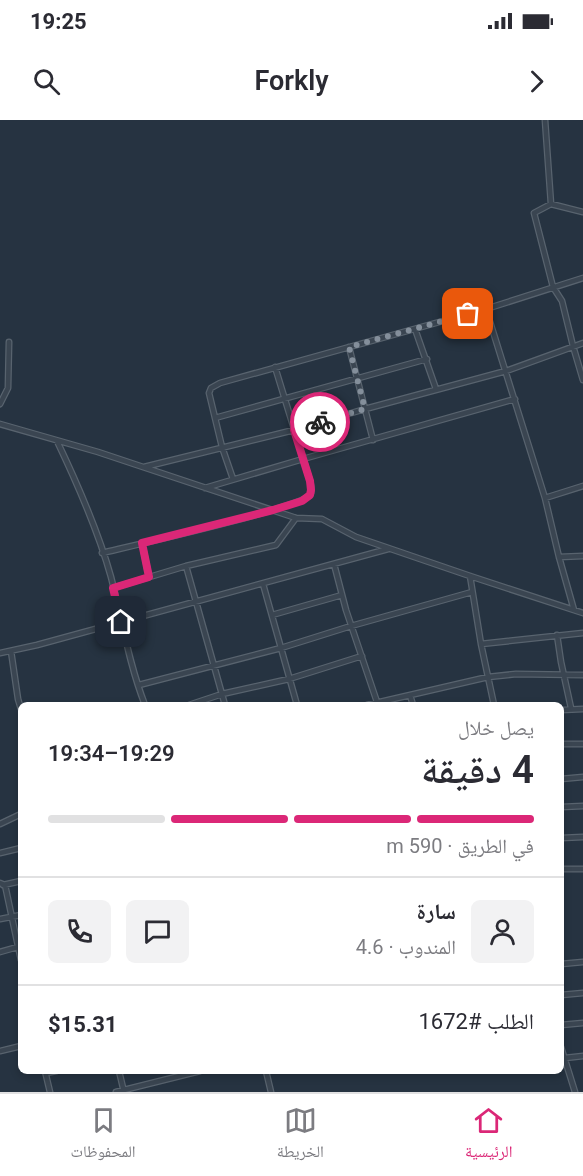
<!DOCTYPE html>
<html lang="ar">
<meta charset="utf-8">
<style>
body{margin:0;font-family:Roboto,"Noto Naskh Arabic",sans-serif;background:#f2f2f3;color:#2b2b33;direction:rtl;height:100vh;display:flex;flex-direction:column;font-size:22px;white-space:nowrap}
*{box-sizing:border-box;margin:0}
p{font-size:20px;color:#7c7c81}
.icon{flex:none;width:33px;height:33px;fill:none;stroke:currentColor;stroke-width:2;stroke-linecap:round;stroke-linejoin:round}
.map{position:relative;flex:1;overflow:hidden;direction:ltr}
.details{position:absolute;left:18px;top:582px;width:546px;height:372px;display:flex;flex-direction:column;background:#fff;border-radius:9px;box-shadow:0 3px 9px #0003;direction:rtl}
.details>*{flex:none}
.pin{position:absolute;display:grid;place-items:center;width:51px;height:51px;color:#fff;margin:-26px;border-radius:12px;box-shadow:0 3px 9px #0006}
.courier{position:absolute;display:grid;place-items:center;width:60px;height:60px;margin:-30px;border:4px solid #db2777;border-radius:50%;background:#fff;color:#222;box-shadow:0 2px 8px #0007}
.head em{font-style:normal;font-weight:600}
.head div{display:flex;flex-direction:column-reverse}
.head{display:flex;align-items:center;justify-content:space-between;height:102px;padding:0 30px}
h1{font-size:39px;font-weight:600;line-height:45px}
.bar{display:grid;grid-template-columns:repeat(4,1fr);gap:9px 6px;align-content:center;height:72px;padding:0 30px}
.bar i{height:8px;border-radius:4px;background:#e1e1e2}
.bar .current{background:#db2777}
.bar p{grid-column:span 4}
.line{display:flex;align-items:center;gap:15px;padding:0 30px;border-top:2px solid #e1e1e2}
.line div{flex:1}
.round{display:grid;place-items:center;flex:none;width:63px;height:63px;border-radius:9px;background:#f2f2f3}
.status{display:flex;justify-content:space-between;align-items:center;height:42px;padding:0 30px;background:#fff;direction:ltr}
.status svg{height:16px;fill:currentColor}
header{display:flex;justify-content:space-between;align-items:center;height:78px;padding:0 30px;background:#fff;font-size:27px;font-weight:600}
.dock{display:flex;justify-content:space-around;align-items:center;height:84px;border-top:2px solid #e1e1e2;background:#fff;font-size:16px;color:#7c7c81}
.dock a{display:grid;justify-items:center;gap:3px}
.dock .current{color:#db2777}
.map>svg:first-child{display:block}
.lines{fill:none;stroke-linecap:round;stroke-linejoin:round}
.street-casing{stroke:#58636e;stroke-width:7}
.street{stroke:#3a4551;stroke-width:4.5}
.done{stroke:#848f9b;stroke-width:6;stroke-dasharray:0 10.8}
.route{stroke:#db2777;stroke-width:8}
</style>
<div class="status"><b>19:25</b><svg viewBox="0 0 49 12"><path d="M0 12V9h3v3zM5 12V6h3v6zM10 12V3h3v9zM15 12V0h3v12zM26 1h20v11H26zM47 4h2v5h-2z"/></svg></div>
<header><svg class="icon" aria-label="forward" viewBox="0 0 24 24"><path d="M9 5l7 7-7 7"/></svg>Forkly<svg class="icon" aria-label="search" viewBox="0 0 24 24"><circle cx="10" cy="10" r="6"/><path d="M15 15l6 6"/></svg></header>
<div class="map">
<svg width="583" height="972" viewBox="0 0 583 972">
<rect width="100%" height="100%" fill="#263341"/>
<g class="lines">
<defs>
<path id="street" d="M545,0L551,84
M583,92L551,84L534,93L553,167L562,181L573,226L583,260
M486,189L545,378L559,437L574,490
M415,209L436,269
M349,227L373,320
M0,284L8,268L9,222
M215,298L427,239
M0,304L98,332L296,398L322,399L356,417L470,456L583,493
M57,321C78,365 98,410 111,457C122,500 129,544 145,585
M144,347L294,310L365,289L506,251L583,223
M233,359L222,327L209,273L211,268L220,263L486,189L583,158
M205,368L303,339L515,279
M545,378L583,366
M142,423L149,457
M102,433C131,426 300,388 310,375C313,371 311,366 310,361L275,247
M559,437L583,436
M334,444L346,490L377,582
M186,446L225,585
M470,456L481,524L494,585
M263,464L297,585
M113,468L186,446L276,425L296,398
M272,495L342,475
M557,515L561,542L571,588
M481,524L583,513
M11,531L18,579L21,589
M0,533L37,525L388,429
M139,565L281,528L351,506L472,472
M410,575L413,585
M189,585L222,574L289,559L362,536
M367,585L488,557L516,554L583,555
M561,590L583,589
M561,624H583
M561,659L583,657
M561,687L583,686
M0,704L21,694
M561,718L583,717
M0,733L21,728
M561,749H583
M0,763L5,765L21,840
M3,765L21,761
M0,799L21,795
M0,832L21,826
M561,844L583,842
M561,875L583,873
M561,905L583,903
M561,927L575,972
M0,931L21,926
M565,938L583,936
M45,951L50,972
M119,951L124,972
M266,951L271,972
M46,953L56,951
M116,972L200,951"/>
</defs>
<use href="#street" class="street-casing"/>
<use href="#street" class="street"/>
</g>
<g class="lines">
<path class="done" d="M320,302L365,289L349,227L468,194"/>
<path class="route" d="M121,502L113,468L149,457L142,423L273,390L302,381L310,375L311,370L310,361L294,310L320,302"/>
</g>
</svg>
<div class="pin" style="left:468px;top:194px;background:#ea580c"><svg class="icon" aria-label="bag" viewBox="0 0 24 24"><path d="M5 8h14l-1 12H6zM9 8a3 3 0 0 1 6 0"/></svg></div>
<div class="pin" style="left:121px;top:502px;background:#1f2937"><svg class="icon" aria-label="home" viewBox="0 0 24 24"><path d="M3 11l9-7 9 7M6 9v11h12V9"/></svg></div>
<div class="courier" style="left:320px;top:302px"><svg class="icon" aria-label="bike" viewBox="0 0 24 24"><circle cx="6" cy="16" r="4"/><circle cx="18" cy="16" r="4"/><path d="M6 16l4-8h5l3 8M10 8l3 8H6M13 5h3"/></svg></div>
<section class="details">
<div class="head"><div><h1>4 دقيقة</h1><p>يصل خلال</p></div><em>19:29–19:34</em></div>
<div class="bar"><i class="current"></i><i class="current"></i><i class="current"></i><i></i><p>في الطريق · 590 m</p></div>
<div class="line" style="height:108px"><a class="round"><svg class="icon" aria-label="person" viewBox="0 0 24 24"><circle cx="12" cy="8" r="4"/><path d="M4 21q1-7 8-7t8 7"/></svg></a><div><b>سارة</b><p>المندوب · 4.6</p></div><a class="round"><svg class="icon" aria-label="chat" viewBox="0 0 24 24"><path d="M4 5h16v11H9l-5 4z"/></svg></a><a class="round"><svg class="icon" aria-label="phone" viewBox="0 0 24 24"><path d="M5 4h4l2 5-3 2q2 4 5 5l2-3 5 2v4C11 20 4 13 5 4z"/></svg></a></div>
<div class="line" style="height:78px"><div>الطلب #1672</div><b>$15.31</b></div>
</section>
</div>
<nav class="dock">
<a class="current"><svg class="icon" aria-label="home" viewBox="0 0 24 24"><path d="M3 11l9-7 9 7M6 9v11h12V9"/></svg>الرئيسية</a>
<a><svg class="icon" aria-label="map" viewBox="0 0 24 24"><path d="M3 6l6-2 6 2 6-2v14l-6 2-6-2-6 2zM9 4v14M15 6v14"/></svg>الخريطة</a>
<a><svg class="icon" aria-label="saved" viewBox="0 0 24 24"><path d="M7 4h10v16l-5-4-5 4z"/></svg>المحفوظات</a>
</nav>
